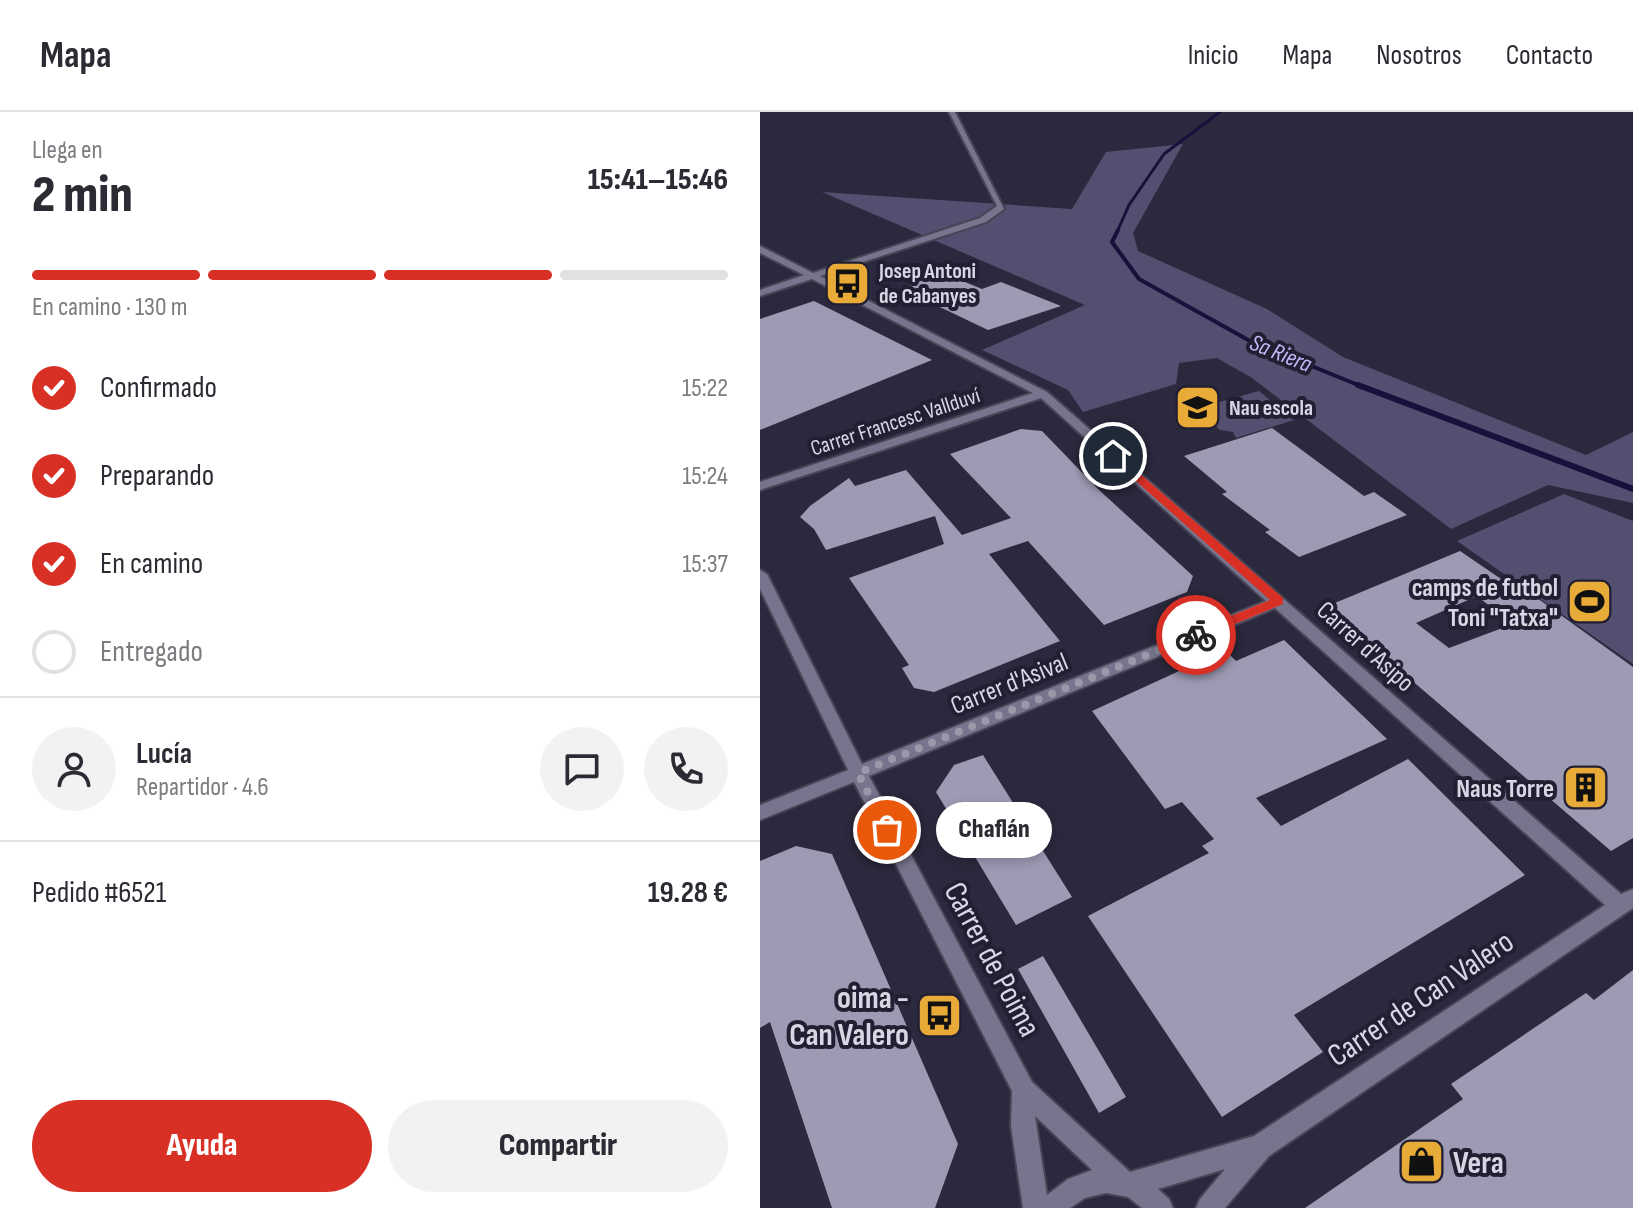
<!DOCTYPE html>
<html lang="es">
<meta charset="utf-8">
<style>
body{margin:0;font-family:"Sofia Sans Condensed",sans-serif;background:#f2f2f3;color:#2b2b33;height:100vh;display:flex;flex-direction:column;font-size:30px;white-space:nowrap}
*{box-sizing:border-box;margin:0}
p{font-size:26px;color:#7c7c81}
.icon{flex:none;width:44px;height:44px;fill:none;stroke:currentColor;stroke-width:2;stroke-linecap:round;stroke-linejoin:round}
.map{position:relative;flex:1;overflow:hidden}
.sheet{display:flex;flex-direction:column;background:#fff;width:760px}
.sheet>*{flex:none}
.pin{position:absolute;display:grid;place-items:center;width:68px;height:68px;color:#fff;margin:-34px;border:4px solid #fff;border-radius:50%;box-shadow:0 2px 8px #0007}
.courier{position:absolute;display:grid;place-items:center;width:80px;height:80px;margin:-40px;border:6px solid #d93025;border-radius:50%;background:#fff;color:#222;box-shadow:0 2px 10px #0007}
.bubble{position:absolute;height:56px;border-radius:28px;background:#fff;box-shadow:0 4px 12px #0003;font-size:26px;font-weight:800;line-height:56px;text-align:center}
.summary em{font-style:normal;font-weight:800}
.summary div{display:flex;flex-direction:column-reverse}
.summary{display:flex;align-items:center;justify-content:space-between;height:136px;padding:0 32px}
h1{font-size:52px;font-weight:800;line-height:60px}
.bar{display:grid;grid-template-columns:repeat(4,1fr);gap:12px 8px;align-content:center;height:96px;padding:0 32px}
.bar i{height:10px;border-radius:6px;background:#e1e1e2}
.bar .on{background:#d93025}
.bar p{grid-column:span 4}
.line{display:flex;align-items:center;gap:20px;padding:0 32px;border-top:2px solid #e1e1e2}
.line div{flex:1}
.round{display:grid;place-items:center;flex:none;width:84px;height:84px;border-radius:42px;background:#f2f2f3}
ol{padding:0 32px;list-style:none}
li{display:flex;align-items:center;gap:24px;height:88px}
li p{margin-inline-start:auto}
li .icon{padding:8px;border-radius:50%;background:#d93025;color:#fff;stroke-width:4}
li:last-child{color:#7c7c81}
li i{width:44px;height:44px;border:4px solid #e1e1e2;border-radius:50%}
.primary-button{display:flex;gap:16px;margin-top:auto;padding:16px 32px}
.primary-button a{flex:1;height:92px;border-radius:48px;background:#d93025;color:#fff;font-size:32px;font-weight:800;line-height:92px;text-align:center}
.primary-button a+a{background:#f2f2f3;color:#2b2b33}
header{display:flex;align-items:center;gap:48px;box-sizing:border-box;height:112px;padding:0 40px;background:#fff;border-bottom:2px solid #e1e1e2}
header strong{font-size:38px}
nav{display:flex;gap:44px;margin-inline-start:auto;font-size:28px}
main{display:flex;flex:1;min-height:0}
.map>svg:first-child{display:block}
.green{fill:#524f70}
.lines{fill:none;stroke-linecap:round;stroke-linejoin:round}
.stream-far2{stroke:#1a103c;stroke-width:3}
.stream-far1{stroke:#1a103c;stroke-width:4}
.stream{stroke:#1a103c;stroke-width:6}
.building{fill:#9d9bb4;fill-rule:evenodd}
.street-casing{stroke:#474456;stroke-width:4}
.street{fill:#77758d;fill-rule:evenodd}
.route{fill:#d93025}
.done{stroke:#9b99a9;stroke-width:8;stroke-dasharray:0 14.4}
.labels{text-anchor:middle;stroke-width:8;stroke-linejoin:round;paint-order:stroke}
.far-poi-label{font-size:22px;font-weight:bold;fill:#d7d6e3;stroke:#221f33;text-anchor:start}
.far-street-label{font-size:22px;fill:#d7d6e3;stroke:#221f33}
.far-water-label{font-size:24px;font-style:italic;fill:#bfb9f8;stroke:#221f33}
.poi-label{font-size:26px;font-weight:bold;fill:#d7d6e3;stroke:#221f33;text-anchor:end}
.street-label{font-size:26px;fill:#d7d6e3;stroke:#221f33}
.near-street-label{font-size:32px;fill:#d7d6e3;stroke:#221f33}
.near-poi-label{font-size:32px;font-weight:bold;fill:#d7d6e3;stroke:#221f33;text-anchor:end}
</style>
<header>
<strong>Mapa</strong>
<nav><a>Inicio</a><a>Mapa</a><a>Nosotros</a><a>Contacto</a></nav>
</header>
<main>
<section class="sheet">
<div class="summary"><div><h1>2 min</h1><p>Llega en</p></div><em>15:41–15:46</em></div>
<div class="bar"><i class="on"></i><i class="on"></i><i class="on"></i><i></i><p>En camino · 130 m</p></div>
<ol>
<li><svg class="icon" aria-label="check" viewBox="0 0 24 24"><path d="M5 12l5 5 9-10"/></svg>Confirmado<p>15:22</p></li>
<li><svg class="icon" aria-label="check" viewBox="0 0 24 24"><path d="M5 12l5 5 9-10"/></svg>Preparando<p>15:24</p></li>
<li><svg class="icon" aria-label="check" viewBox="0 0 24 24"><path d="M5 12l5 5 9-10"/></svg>En camino<p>15:37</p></li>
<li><i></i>Entregado</li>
</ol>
<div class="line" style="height:144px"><a class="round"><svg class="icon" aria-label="person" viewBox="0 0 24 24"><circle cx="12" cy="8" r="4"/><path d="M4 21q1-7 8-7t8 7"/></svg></a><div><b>Lucía</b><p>Repartidor · 4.6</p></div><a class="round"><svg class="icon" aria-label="chat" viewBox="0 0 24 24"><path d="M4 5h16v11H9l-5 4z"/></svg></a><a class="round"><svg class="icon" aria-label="phone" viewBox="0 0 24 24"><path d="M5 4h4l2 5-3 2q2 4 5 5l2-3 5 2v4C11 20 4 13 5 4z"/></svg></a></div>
<div class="line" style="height:104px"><div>Pedido #6521</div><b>19.28 €</b></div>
<div class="primary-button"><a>Ayuda</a><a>Compartir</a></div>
</section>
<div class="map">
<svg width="873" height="1096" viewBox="0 0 873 1096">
<rect width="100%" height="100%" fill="#2b293d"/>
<path class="green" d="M423,32L373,121L378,139L507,197L583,245L826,343L873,320V391L788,373L691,417L492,266L457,246L419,251L416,272L323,300L308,278L222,238L325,193L62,80L312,97L346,40Z
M499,279L534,308L476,326L473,320L460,318L438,296Z
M804,382L873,409V552L697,429Z"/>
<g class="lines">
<path class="stream-far2" d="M357,120L369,93L404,42L460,0"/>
<path class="stream-far1" d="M358,118L352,130L379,167L490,229L603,275"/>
<path class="stream" d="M598,273L873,377"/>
</g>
<path class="building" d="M183,161L222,177L241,170L301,194L228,218L140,176Z
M54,189L172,248L0,318V207Z
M512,316L604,384L614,380L647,403L539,445L505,420L510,418L462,382L467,380L424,344Z
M261,317L282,319L338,377L433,464L427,480L344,513L268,429L229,442L300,529L174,580L154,576L142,556L149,553L89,466L184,432L175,404L66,438L54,417L40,405L50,394L89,366L95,374L146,358L202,423L251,406L190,342Z
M700,439L772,488L777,486L873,555V726L851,739L629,549L570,493ZM717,484L753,512L689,536L656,511Z
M524,528L627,627L496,686L521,714L648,647L765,763L534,903L563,940L462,1005L328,804L449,741L442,734L454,727L422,690L405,697L332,599L465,538L476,549Z
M223,643L312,785L256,813L176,680L194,653Z
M36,734L72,742L198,1032L175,1096H72L10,910L0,916V749Z
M283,844L366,985L339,1001L258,857Z
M873,858V1096H545L703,987L691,972L826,881L834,888Z"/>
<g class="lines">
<defs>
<path id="street" d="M189,0H195L244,97L226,110L60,164L287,280L861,782L873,777V796L509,1044L465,1096H436L440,1087L465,1057L398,1077L409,1087L413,1096H382L368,1085L346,1081L325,1086L310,1096H263L251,1014L252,979L94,670L0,708V693L88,658L0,477V458L7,462L102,652L506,489L281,286L0,378V370L273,281L52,167L0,184V178L44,163L0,141V134L53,161L220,106L237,94ZM515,496L845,793L494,1024L370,1060L272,970L109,664ZM275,1004L332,1058L308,1067L287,1083Z"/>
</defs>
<use href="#street" class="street-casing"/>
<use href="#street" class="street"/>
</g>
<path class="route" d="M350,342H357L523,486V492L441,526H432V520L510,488L350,346Z"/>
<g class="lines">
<path class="done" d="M127,718L98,661L436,523"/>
</g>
<defs>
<symbol id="bus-square" viewBox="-11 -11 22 22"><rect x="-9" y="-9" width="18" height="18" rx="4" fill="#e8ab37" stroke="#221f33"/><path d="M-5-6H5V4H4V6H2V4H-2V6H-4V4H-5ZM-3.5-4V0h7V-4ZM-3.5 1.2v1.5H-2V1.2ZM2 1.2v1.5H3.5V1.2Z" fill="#111"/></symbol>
<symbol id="school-square" viewBox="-11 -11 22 22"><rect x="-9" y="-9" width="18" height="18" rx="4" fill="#e8ab37" stroke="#221f33"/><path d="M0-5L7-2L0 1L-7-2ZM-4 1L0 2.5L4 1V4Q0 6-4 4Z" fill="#111"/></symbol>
<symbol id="stadium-square" viewBox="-11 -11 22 22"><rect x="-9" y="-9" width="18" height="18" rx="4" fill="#e8ab37" stroke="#221f33"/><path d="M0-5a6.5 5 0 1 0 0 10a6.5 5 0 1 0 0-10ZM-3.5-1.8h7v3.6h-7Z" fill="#111"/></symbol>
<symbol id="building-square" viewBox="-11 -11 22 22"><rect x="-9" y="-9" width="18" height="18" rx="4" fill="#e8ab37" stroke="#221f33"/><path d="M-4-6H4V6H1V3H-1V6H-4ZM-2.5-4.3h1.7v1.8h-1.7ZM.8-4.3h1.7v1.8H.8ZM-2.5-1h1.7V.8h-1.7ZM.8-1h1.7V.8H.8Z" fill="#111"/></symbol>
<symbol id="shop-square" viewBox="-11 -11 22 22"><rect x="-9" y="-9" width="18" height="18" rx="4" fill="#e8ab37" stroke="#221f33"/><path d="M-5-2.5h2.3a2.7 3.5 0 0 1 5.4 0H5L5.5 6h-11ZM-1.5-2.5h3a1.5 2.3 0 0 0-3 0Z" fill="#111"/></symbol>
</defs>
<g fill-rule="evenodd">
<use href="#bus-square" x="62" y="146" width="51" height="51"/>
<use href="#school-square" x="412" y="270" width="51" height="51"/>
<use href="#stadium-square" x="804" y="464" width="51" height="51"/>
<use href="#building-square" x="800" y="650" width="51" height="51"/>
<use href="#bus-square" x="154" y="878" width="51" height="51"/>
<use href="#shop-square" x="636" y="1024" width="51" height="51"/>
</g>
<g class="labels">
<g class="far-poi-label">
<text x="119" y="166">Josep Antoni<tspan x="119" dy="25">de Cabanyes</tspan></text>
<text x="469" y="303">Nau escola</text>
</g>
<g class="far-street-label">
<text transform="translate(135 309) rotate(-18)" y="8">Carrer Francesc Vallduví</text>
</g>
<g class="far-water-label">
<text transform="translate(521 241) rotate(22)" y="8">Sa Riera</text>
</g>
<g class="poi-label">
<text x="798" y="484">camps de futbol<tspan x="798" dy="30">Toni "Tatxa"</tspan></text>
<text x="794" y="685">Naus Torre</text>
</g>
<g class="street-label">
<text transform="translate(606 534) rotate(42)" y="9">Carrer d'Asipo</text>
<text transform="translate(249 571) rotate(-22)" y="9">Carrer d'Asival</text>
</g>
<g class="near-street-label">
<text transform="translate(233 847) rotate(62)" y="11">Carrer de Poima</text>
<text transform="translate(660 886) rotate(-34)" y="11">Carrer de Can Valero</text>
</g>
<g class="near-poi-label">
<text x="149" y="896">oima -<tspan x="149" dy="37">Can Valero</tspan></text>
<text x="693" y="1061" text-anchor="start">Vera</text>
</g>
</g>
</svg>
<div class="pin" style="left:127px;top:718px;background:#ea580c"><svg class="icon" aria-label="bag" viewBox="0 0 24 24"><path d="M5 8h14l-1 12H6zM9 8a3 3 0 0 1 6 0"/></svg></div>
<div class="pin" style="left:353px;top:344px;background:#1f2937"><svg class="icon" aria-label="home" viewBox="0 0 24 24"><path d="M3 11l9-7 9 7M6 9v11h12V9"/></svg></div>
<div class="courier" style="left:436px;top:523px"><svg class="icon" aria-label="bike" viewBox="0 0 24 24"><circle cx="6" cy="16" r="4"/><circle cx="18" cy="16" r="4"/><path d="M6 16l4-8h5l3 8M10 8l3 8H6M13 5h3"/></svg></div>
<div class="bubble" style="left:176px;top:690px;width:116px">Chaflán</div>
</div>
</main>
